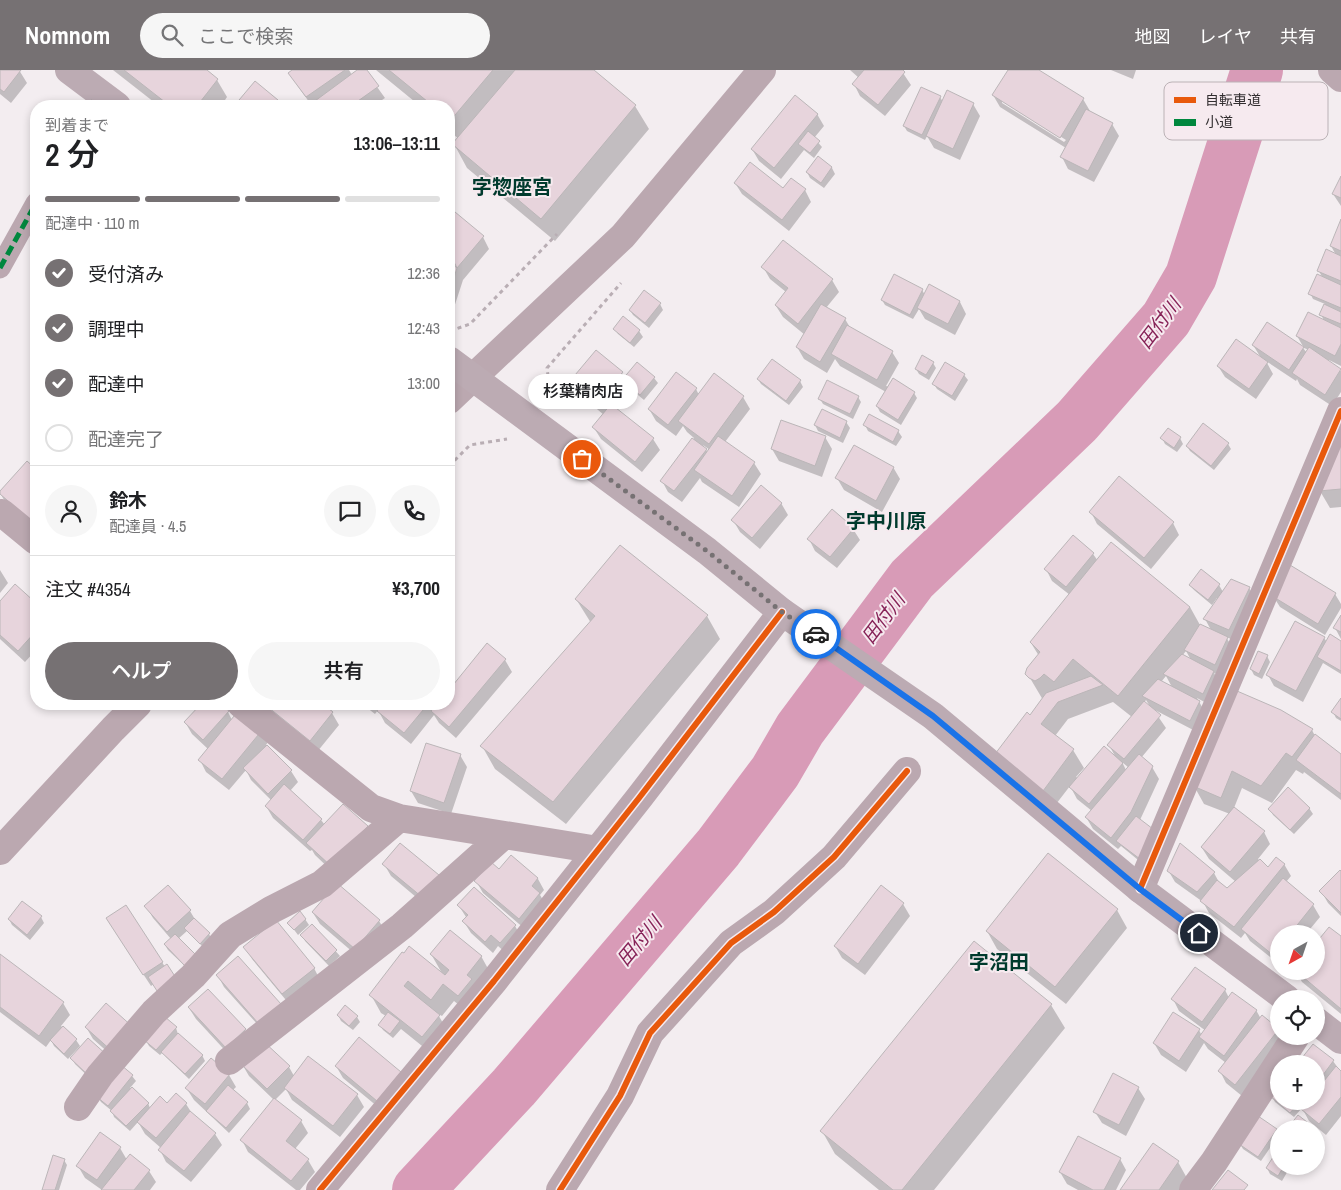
<!DOCTYPE html>
<html lang="ja">
<meta charset="utf-8">
<style>
body{margin:0;font-family:"Archivo Narrow","Noto Sans JP",sans-serif;background:#f6f6f6;color:#202124;height:100vh;display:flex;flex-direction:column;font-size:19px;white-space:nowrap}
*{box-sizing:border-box;margin:0}
p{font-size:16px;color:#757577}
.icon{flex:none;width:28px;height:28px;fill:none;stroke:currentColor;stroke-width:2;stroke-linecap:round;stroke-linejoin:round}
.map{position:relative;flex:1;overflow:hidden}
.sheet{position:absolute;left:30px;top:30px;width:425px;height:610px;display:flex;flex-direction:column;background:#fff;border-radius:20px;box-shadow:0 2px 8px #0003}
.sheet>*{flex:none}
.needle{width:32px;rotate:220deg}
.controls{position:absolute;left:1270px;top:855px;display:grid;gap:10px}
.controls a{display:grid;place-items:center;width:55px;height:55px;border-radius:50%;background:#fff;box-shadow:0 2px 8px #0003;font-size:25px}
.pin{position:absolute;display:grid;place-items:center;width:42px;height:42px;color:#fff;margin:-21px;border:2px solid #fff;border-radius:50%;box-shadow:0 1px 5px #0007}
.courier{position:absolute;display:grid;place-items:center;width:50px;height:50px;margin:-25px;border:4px solid #1a73e8;border-radius:50%;background:#fff;color:#222;box-shadow:0 1px 6px #0007}
.bubble{position:absolute;height:35px;border-radius:18px;background:#fff;box-shadow:0 2px 8px #0003;font-size:16px;font-weight:600;line-height:35px;text-align:center}
.summary em{font-style:normal;font-weight:600}
.summary div{display:flex;flex-direction:column-reverse}
.summary{display:flex;align-items:center;justify-content:space-between;height:85px;padding:0 15px}
h1{font-size:32px;font-weight:600;line-height:38px}
.bar{display:grid;grid-template-columns:repeat(4,1fr);gap:8px 5px;align-content:center;height:60px;padding:0 15px}
.bar i{height:6px;border-radius:4px;background:#e0e0e0}
.bar .on{background:#767173}
.bar p{grid-column:span 4}
.line{display:flex;align-items:center;gap:12px;padding:0 15px;border-top:1px solid #e0e0e0}
.line div{flex:1}
.round{display:grid;place-items:center;flex:none;width:52px;height:52px;border-radius:26px;background:#f6f6f6}
ol{padding:0 15px;list-style:none}
li{display:flex;align-items:center;gap:15px;height:55px}
li p{margin-inline-start:auto}
li .icon{padding:5px;border-radius:50%;background:#767173;color:#fff;stroke-width:4}
li:last-child{color:#757577}
li i{width:28px;height:28px;border:2px solid #e0e0e0;border-radius:50%}
.primary-button{display:flex;gap:10px;margin-top:auto;padding:10px 15px}
.primary-button a{flex:1;height:58px;border-radius:30px;background:#767173;color:#fff;font-size:20px;font-weight:600;line-height:58px;text-align:center}
.primary-button a+a{background:#f6f6f6;color:#202124}
header{display:flex;align-items:center;gap:30px;box-sizing:border-box;height:70px;padding:0 25px;background:#767173;color:#fff}
header strong{font-size:24px}
nav{display:flex;gap:28px;margin-inline-start:auto;font-size:18px}
.search{width:350px;height:45px;background:#f6f6f6;display:flex;align-items:center;gap:12px;box-sizing:border-box;padding:0 18px;border-radius:28px;color:#757577;font-size:19px}
.map>svg:first-child{display:block}
.shadow{fill:#0003;fill-rule:evenodd}
.lines{fill:none;stroke-linecap:round;stroke-linejoin:round}
.river{stroke:#d89bb7;stroke-width:52}
.building{fill:#e7d4dc;stroke:#bbb6b8}
.path{stroke:#b9aeb4;stroke-width:3;stroke-dasharray:4 4;stroke-linecap:butt}
.pedestrian{stroke:#bba8b0;stroke-width:21}
.minor{stroke:#bba8b0;stroke-width:28}
.tertiary{stroke:#bba8b0;stroke-width:28}
.trunk{stroke:#bcabb3;stroke-width:28}
.quiet{stroke:#00873e;stroke-width:5;stroke-dasharray:10 5;stroke-linecap:butt}
.cycleway-casing{stroke:#f6eaef;stroke-width:9}
.cycleway{stroke:#e8590c;stroke-width:6}
.done{stroke:#767173;stroke-width:5;stroke-dasharray:0 9}
.route{stroke:#1a73e8;stroke-width:6}
.labels{text-anchor:middle;stroke-width:4;stroke-linejoin:round;paint-order:stroke}
.water-label{font-size:19px;font-style:italic;fill:#862257;stroke:#f6eaef}
.quarter-label{font-size:20px;font-weight:bold;fill:#003a2d;stroke:#f6eaef}
.key{fill:#f6eaef;stroke:#bbb2b6;stroke-width:1}
.key-label{font-size:14px;fill:#322e30}
</style>
<header>
<strong>Nomnom</strong>
<div class="search"><svg class="icon" aria-label="search" viewBox="0 0 24 24"><circle cx="10" cy="10" r="6"/><path d="M15 15l6 6"/></svg>ここで検索</div>
<nav><a>地図</a><a>レイヤ</a><a>共有</a></nav>
</header>
<div class="map">
<svg width="1341" height="1120" viewBox="0 0 1341 1120">
<rect width="100%" height="100%" fill="#f3edf0"/>
<path class="shadow" d="M0,0H19L27,13L11,33L0,24Z
M113,0H205L217,10L227,27L221,36H159Z
M294,0H349L352,5L359,0H365L385,28L373,36H319V35L312,36L297,15Z
M376,0H592L635,36L649,59L555,171L467,98L454,74L459,69L449,61V36H420Z
M850,0H901L911,15L885,46L860,26L854,14L859,8Z
M1009,0H1036L1083,29L1090,41L1112,54L1119,66L1094,112L1068,99L1062,87L1066,78L1000,37L993,25ZM1002,30L1066,70L1064,72L1002,33Z
M1111,0H1136L1133,9Z
M255,12L277,30L280,36H235Z
M940,27L943,32L973,34L980,46L960,90L934,78L927,66L925,70L907,61L904,56Z
M817,44L824,56L814,68L822,77L814,88L804,80L781,109L759,91L752,79Z
M818,88L832,98L835,104L824,118L810,108L807,102Z
M1341,108V136L1333,124Z
M735,113L783,120H805L811,132L789,161L742,124Z
M449,139L483,167L489,179L463,210L449,253Z
M1341,152V296L1329,290L1328,291L1341,301V322L1332,336L1300,315L1297,309L1296,311L1266,291L1273,304L1256,329L1225,307L1218,296L1261,288L1253,275L1303,278L1307,283L1309,280L1304,278L1297,266L1324,251L1321,244L1325,234L1313,229L1310,223L1323,209L1319,201L1336,185L1331,176Z
M783,172L832,210L839,222L826,238L845,249L851,259L892,282L899,293L886,316L914,323L917,328L901,355L880,342L877,336L886,322L840,296L835,289L827,303L804,289L797,277L805,265L783,247L776,236L786,222L770,209L763,197Z
M929,216L960,232L966,244L955,265L925,249L919,239L913,249L885,235L882,230L922,220L925,225Z
M660,234L663,240L649,258L633,245L630,240Z
M623,248L639,261L643,267L634,277L618,264L615,259Z
M933,293L936,298L929,310L919,304L916,299Z
M622,303L625,308H654L658,313L644,330L627,316L611,335L653,369L660,380L642,402L601,369L594,358L604,345L578,323L572,311Z
M964,305L968,310L955,331L937,319L934,314Z
M758,309L800,311L803,317L789,335L761,314Z
M696,319L699,325L743,327L750,339L725,372L754,393L761,404L739,437L702,412L700,408L682,432L668,422L662,411L694,368L687,362L683,356L676,366L656,351L649,339ZM703,375L710,380L708,383Z
M858,327L861,332L853,349L823,334L820,329Z
M846,352L850,358L843,373L818,361L815,355Z
M865,355L898,361L902,367L896,376L868,361Z
M1168,360L1180,368L1183,374L1177,382L1165,374L1162,368Z
M825,367L832,379L822,407L779,391L772,379Z
M1341,369V437L1330,438L1320,421Z
M1228,374L1231,379L1214,400L1190,381L1187,376Z
M27,393L36,401V460L7,435L0,423Z
M893,397L900,409L882,442L844,420L837,408Z
M781,433L788,445L760,479L740,462L733,450Z
M1091,442L1173,453L1179,465L1151,499L1097,454Z
M853,459L860,470L837,498L815,481L809,469Z
M1093,484L1098,491L1190,537L1200,555L1211,560L1205,549L1219,529L1217,528L1212,535L1194,520L1190,515L1201,501L1219,515L1223,522L1249,518L1256,529L1236,571L1226,567L1234,580L1221,606L1214,603L1220,613L1210,635L1197,628L1206,644L1197,662L1153,639L1166,658L1141,688L1152,697L1159,709L1140,750L1143,794L1121,776L1118,779L1093,759L1086,747L1092,741L1077,729L1070,716L1053,738L1006,702L1030,647L1043,630L1027,603L1039,586L1031,573L1070,525L1052,511L1046,499ZM1186,581L1191,590L1182,586ZM1166,606L1173,619L1161,612ZM1146,630L1151,638L1144,633ZM1113,632L1132,647L1109,675L1116,688L1078,708L1076,707L1084,698L1073,680L1055,666L1068,649ZM1122,692L1129,698L1126,700Z
M1291,497L1335,524L1341,534V538L1325,565L1280,537L1273,526Z
M0,500L8,513L0,523Z
M15,516L36,535V580L25,592L0,569V533Z
M576,529L707,546L720,569L566,754L495,699L482,676L591,553Z
M1341,547V569L1335,558Z
M1324,568L1327,572H1341V604L1323,593L1303,632L1274,616L1268,605Z
M1267,586L1270,592L1262,609L1254,605L1251,599Z
M505,590L512,602L456,668L439,653L434,645L411,674L385,653L378,640L375,644L362,634H449V605L455,615Z
M1341,630V651L1336,648L1333,642Z
M203,634H219L228,642L232,650L239,642L268,672L266,675L291,701L298,712L290,721L321,750L325,755L343,735L367,757L374,769L338,807L315,785L312,780L310,781L273,748L266,736L271,730L251,710L246,700L229,720L206,702L200,690L208,679L192,664L185,652Z
M272,634H321L332,643L339,655L317,682L276,649L269,637Z
M1312,660L1315,666L1341,686V730L1304,702L1303,704L1296,700L1272,733L1242,718L1234,738L1264,762L1270,774L1258,789L1268,799L1284,794L1291,806L1286,812L1313,835L1320,847L1306,864H1279V894L1250,871L1245,863L1241,868L1209,843L1203,832L1175,812L1168,800L1214,803L1220,814L1227,820L1236,812L1209,789L1202,778L1230,744L1204,734L1194,716Z
M460,685L467,697L451,744L418,733L411,721Z
M1309,738L1313,744L1294,764L1273,745L1270,739Z
M400,774L429,838L391,806L384,794Z
M499,800L538,809L544,820L540,825L546,835L526,860L483,823L476,811Z
M1341,802V846L1328,833L1321,821Z
M881,817L903,834L910,846L865,905L842,888L835,876Z
M474,819L515,856L522,868L507,884L498,876L493,883L471,863L464,852L466,847L459,836Z
M146,836L190,841L196,851L209,864L212,870L204,878L187,861L178,869L189,900L168,880L165,875L171,869L153,848Z
M1117,840L1127,858L1066,934L997,879L987,861Z
M313,843L379,851L386,862L362,890L320,854Z
M41,847L44,853L30,870L12,855L9,849Z
M107,849L162,892L165,897L154,914L151,916Z
M305,849L309,855L298,865L289,853Z
M312,855L340,886L329,896L305,871L302,865Z
M1341,868V944L1302,912L1296,901H1316Z
M974,873L1051,935L1065,958L934,1120H879L835,1084L822,1061Z
M245,877L314,898L320,910L290,935L252,889Z
M402,883L443,905L431,884L481,886L491,904L469,943L454,931L442,946L437,943L449,963L432,984L401,959L393,968L383,960L380,955L386,946L381,943L371,925Z
M0,886L63,933L70,945L61,956L76,970L80,976L68,989L54,976L51,970L46,977L0,942Z
M238,888L266,964L224,917L218,906Z
M208,920L245,960L252,971L233,989L196,949L189,938Z
M1225,920L1229,928L1256,940L1261,949L1279,959V966H1283L1242,1026L1226,1013L1220,1001L1226,993L1208,979L1204,973L1186,1002L1161,985L1154,973L1199,960L1202,966L1206,961L1179,941L1173,929Z
M106,935L120,993L93,969L86,957Z
M338,945L357,947L360,952L353,960L341,951Z
M176,958L178,964L202,985L205,991L189,1009L166,987L163,982L160,985L149,976L146,970Z
M359,968L384,1042L343,1008L336,996Z
M88,970L93,1011L75,994L72,988Z
M308,988L357,1025L364,1037L340,1067L292,1030L286,1019L275,1030L301,1051L308,1063L295,1079L308,1090L315,1102L300,1120H296L248,1082L242,1070L274,1030L249,1006L242,994L289,997L294,1006Z
M1333,991L1341,1002V1046L1326,1065L1309,1051L1302,1038L1294,1047L1275,1032L1272,1026L1279,1031H1316L1320,1018L1316,1015V994Z
M122,997L132,1006L136,1011L130,1018L148,1033L150,1038L186,1034L193,1045L215,1064L222,1075L191,1112L166,1092L160,1080L161,1078L145,1064L138,1052L130,1061L114,1047L112,1041L101,1032L98,1027Z
M229,1005L236,1017L232,1021L247,1033L250,1039L229,1063L194,1030L187,1019Z
M1138,1018L1145,1029L1126,1066L1102,1053L1095,1042Z
M1276,1060L1279,1065L1261,1091L1243,1079L1240,1074Z
M1316,1061L1320,1067L1316,1071Z
M101,1064L120,1078L127,1090L149,1101L156,1112L150,1120H102L85,1108L78,1096Z
M1120,1089L1126,1100L1116,1120H1078L1067,1114L1060,1102Z
M64,1090L67,1095L59,1120H43Z
M1178,1092L1188,1110L1181,1120H1121Z
M1279,1096H1288L1289,1099L1282,1111L1270,1104L1267,1098Z"/>
<g class="lines">
<path class="river" d="M418,1120L514,1017L718,778L775,702L800,659L912,509L1077,351L1166,249L1191,206L1257,0"/>
</g>
<path class="building" d="M0,0H21L4,22L0,19Z
M124,0H207L218,9L197,36H170Z
M292,0H345L306,27L288,3Z
M357,0H367L379,16L351,36H319L315,31Z
M389,0H493L450,51L449,50V36H433Z
M515,0H594L636,35L541,149L452,74Z
M864,0H903L905,2L878,35L852,14Z
M1008,0H1039L1084,28L1060,68L992,25Z
M255,11L278,30L272,36H234Z
M921,17L941,26L922,65L903,56Z
M947,20L974,33L953,79L926,66Z
M795,25L818,44L774,98L751,79Z
M1086,39L1113,53L1088,101L1060,87Z
M808,61L820,71L810,83L798,74Z
M818,86L832,97L821,113L806,102Z
M750,92L783,118L791,108L806,119L782,150L734,113Z
M1341,106V128L1332,124Z
M449,137L484,166L457,198L449,191Z
M1341,149V181L1330,176Z
M783,170L833,209L798,254L775,235L788,218L761,197Z
M1326,179L1341,186V211L1317,201Z
M449,182L457,198L449,223Z
M894,204L923,219L910,245L881,230Z
M1317,204L1341,215V238L1308,224Z
M929,214L960,231L948,254L917,238Z
M644,220L661,233L645,253L629,240Z
M821,234L846,248L820,292L796,277Z
M1324,234L1341,242V254L1319,245Z
M1308,242L1341,258V274L1335,286L1296,266Z
M623,246L640,260L630,273L613,259Z
M1267,252L1304,277L1289,300L1252,275Z
M847,255L893,281L877,310L831,284Z
M1236,269L1268,292L1249,319L1217,296Z
M1309,277L1341,299L1325,325L1292,303Z
M596,280L623,302L596,333L570,311Z
M922,285L934,292L926,305L915,299Z
M772,289L801,310L786,331L757,309Z
M637,292L655,307L640,325L622,310Z
M945,292L965,304L952,326L932,314Z
M676,302L697,318L668,355L648,339Z
M714,303L744,326L709,374L678,351Z
M893,308L915,322L898,350L876,336Z
M827,310L859,326L850,344L818,329Z
M611,334L654,368L635,392L592,357Z
M822,339L847,351L840,368L814,355Z
M869,344L899,360L893,372L863,355Z
M781,350L826,366L815,396L771,379Z
M1203,353L1229,373L1211,396L1186,376Z
M1168,358L1181,367L1174,378L1160,368Z
M718,366L755,392L732,426L694,400Z
M1341,366V419L1319,421Z
M692,368L707,379L674,421L660,411Z
M854,375L894,397L876,431L835,408Z
M27,391L36,399V455L0,424V421Z
M1119,406L1174,452L1144,488L1089,442Z
M761,415L782,433L752,468L731,450Z
M832,439L854,458L830,487L807,469Z
M1073,465L1094,483L1066,517L1044,499Z
M1111,472L1190,537L1118,626L1073,589L1054,612L1044,604L1040,608L1035,611L1029,608L1025,604L1027,598L1040,582L1030,572Z
M620,475L708,545L553,732L480,676L595,546L575,529Z
M1290,495L1336,523L1318,554L1272,526Z
M1201,499L1220,514L1208,530L1189,515Z
M1231,509L1250,517L1229,560L1203,549Z
M15,514L36,533V561L18,581L0,565V531Z
M1341,545V562L1333,558Z
M1295,551L1325,567L1296,621L1266,605Z
M1200,554L1228,567L1215,595L1184,580Z
M1330,564L1341,571V601L1317,587Z
M487,573L506,589L449,657L431,641L437,634H449V620Z
M1258,581L1268,585L1259,604L1250,599Z
M1182,584L1214,601L1203,624L1163,604Z
M1091,606L1103,615L1058,632L1041,654L1074,679L1043,721L995,684L1027,642L1030,645L1046,623Z
M1158,609L1200,631L1190,651L1142,626Z
M1237,621L1281,640L1313,659L1292,687L1286,683L1261,716L1232,701L1221,728L1193,716Z
M1341,628V649L1331,642Z
M1144,631L1161,645L1124,689L1107,675Z
M201,634H220L229,641L203,670L184,652Z
M271,634H323L333,642L310,671L268,637Z
M383,634H428L404,663L377,641Z
M239,640L263,659L222,709L198,690Z
M1315,664L1341,684V724L1296,690Z
M426,673L461,684L444,733L410,721Z
M267,675L292,700L268,724L243,698Z
M1104,676L1123,693L1089,734L1069,717Z
M1139,684L1153,696L1131,742L1111,768L1085,747Z
M284,714L322,749L303,770L265,736Z
M1288,717L1310,738L1290,760L1268,739Z
M343,734L368,756L331,796L306,773Z
M1234,737L1265,761L1230,802L1201,777Z
M1136,746L1153,759L1140,789L1116,771Z
M400,773L439,805L422,827L382,794Z
M1180,773L1215,802L1197,822L1167,801Z
M1048,783L1118,839L1055,917L986,861Z
M511,785L538,808L532,816L540,823L519,849L474,811L491,792L499,799Z
M1276,787L1285,794L1234,857L1200,831L1217,810L1227,818L1260,789L1268,797Z
M1340,800L1341,801V843L1319,821Z
M1283,808L1314,834L1290,864H1279V878L1273,885L1241,859Z
M337,813L380,850L355,879L312,842Z
M168,815L191,840L167,862L144,836Z
M881,815L904,833L858,894L834,876Z
M474,817L516,855L500,873L491,865L485,872L462,851L468,845L457,835Z
M22,831L42,846L27,865L8,849Z
M126,835L163,892L143,905L106,848Z
M300,841L306,849L294,860L287,853Z
M194,848L210,863L200,874L184,858Z
M276,850L315,898L282,924L243,877Z
M312,854L337,880L326,891L300,865Z
M1329,857L1341,866V939L1296,901H1316V873Z
M450,860L482,886L467,905L472,909L458,926L443,914L431,930L408,911L404,916L440,945L422,967L369,925L402,882L404,883L409,876L445,905L449,900L430,884Z
M175,864L196,885L185,896L164,874Z
M974,871L1052,934L902,1120H893L820,1061Z
M0,884L64,932L39,966L0,937Z
M238,886L281,934L258,953L216,905Z
M167,894L178,911L159,924L148,907Z
M1195,897L1226,919L1202,952L1171,929Z
M208,919L246,959L226,978L188,937Z
M1232,922L1257,940L1224,986L1199,967Z
M106,933L134,958L113,982L85,957Z
M345,935L358,946L349,956L337,945Z
M388,942L400,951L390,964L378,955Z
M1173,942L1200,959L1179,991L1153,973Z
M1262,945L1279,959L1235,1015L1218,1001Z
M165,947L177,957L156,980L144,970Z
M63,956L77,969L64,984L50,970Z
M178,963L203,985L185,1004L161,982Z
M359,967L401,1002L377,1031L335,996Z
M88,968L108,986L89,1006L70,988Z
M263,971L290,996L267,1019L241,994Z
M1313,974L1334,990L1317,1013L1316,994H1297Z
M308,986L358,1024L333,1056L284,1018Z
M211,988L230,1004L205,1034L185,1018Z
M121,995L133,1005L108,1036L97,1027Z
M1336,996L1341,1001V1027L1319,1054L1301,1039L1308,1031H1316V1021Z
M1113,1003L1139,1017L1119,1055L1093,1042Z
M228,1015L248,1032L226,1058L206,1041Z
M1279,1016V1031H1300L1290,1043L1270,1026Z
M132,1017L149,1033L126,1056L110,1041Z
M176,1023L187,1033L156,1068L137,1052L160,1026L167,1033Z
M274,1028L302,1050L286,1071L309,1089L291,1111L240,1070Z
M190,1041L216,1063L184,1101L158,1080Z
M1298,1045L1316,1059H1287Z
M1258,1046L1277,1059L1258,1087L1239,1074Z
M100,1062L121,1077L97,1110L76,1096Z
M1078,1066L1121,1088L1104,1120H1093L1059,1102Z
M1153,1073L1179,1091L1159,1120H1120Z
M130,1084L150,1100L134,1120H101Z
M1275,1084L1279,1087V1096H1284L1278,1106L1266,1098Z
M53,1085L65,1089L55,1120H42Z
M1228,1100L1248,1115L1244,1120H1212Z"/>
<g class="lines">
<path class="path" d="M450,261L470,254L557,164
M551,330L547,298L621,213
M449,396L470,375L507,369"/>
<path class="pedestrian" d="M0,198L36,133"/>
<path class="minor" d="M1332,0L1341,8
M2,443L36,471
M241,634L371,738L399,748L598,780
M1140,819L1341,341
M229,991L402,856L504,765
M78,1037L100,1005L154,942L193,906L230,865L271,840L322,814L399,748
M320,1120L494,911L639,728L782,542
M560,1120L620,1026L650,963L731,873L774,842L834,787L907,701
M1193,1120L1214,1092L1296,966"/>
<path class="tertiary" d="M449,330L623,166L762,0
M0,781L113,659L138,634"/>
<path class="trunk" d="M69,0L117,36
M449,290L707,481L782,542L933,646L1140,819L1287,929
M1316,951L1341,970"/>
<path class="quiet" d="M91,36L94,31
M0,198L36,133"/>
<defs>
<path id="cycleway" d="M1140,819L1341,341
M320,1120L494,911L639,728L782,542
M560,1120L620,1026L650,963L731,873L774,842L834,787L907,701"/>
</defs>
<use href="#cycleway" class="cycleway-casing"/>
<use href="#cycleway" class="cycleway"/>
</g>
<g class="lines">
<path class="done" d="M582,389L707,481L782,542L816,564"/>
<path class="route" d="M816,564L933,646L1140,819L1199,863"/>
</g>
<g class="labels">
<g class="water-label">
<text transform="translate(1159 253) rotate(-53)" y="7">田付川</text>
<text transform="translate(883 548) rotate(-53)" y="7">田付川</text>
<text transform="translate(639 871) rotate(-50)" y="7">田付川</text>
</g>
<g class="quarter-label">
<text x="512" y="124">字惣座宮</text>
<text x="886" y="458">字中川原</text>
<text x="999" y="899">字沼田</text>
</g>
</g>
<rect x="1164" y="12" width="164" height="58" rx="8" class="key"/>
<rect x="1174" y="27" width="22" height="6" fill="#e8590c"/>
<rect x="1174" y="49" width="22" height="7" fill="#00873e"/>
<g class="key-label">
<text x="1205" y="35">自転車道</text>
<text x="1205" y="57">小道</text>
</g>
</svg>
<div class="controls">
<a><svg class="needle" viewBox="-14 -14 28 28"><path d="M0-13l5 13h-10z" fill="#e53935"/><path d="M0 13l5-13h-10z" fill="#757577"/></svg></a>
<a><svg class="icon" aria-label="locate" viewBox="0 0 24 24"><circle cx="12" cy="12" r="6"/><path d="M12 2v4M12 18v4M2 12h4M18 12h4"/></svg></a>
<a>+</a>
<a>−</a>
</div>
<div class="pin" style="left:582px;top:389px;background:#ea580c"><svg class="icon" aria-label="bag" viewBox="0 0 24 24"><path d="M5 8h14l-1 12H6zM9 8a3 3 0 0 1 6 0"/></svg></div>
<div class="pin" style="left:1199px;top:863px;background:#1f2937"><svg class="icon" aria-label="home" viewBox="0 0 24 24"><path d="M3 11l9-7 9 7M6 9v11h12V9"/></svg></div>
<div class="courier" style="left:816px;top:564px"><svg class="icon" aria-label="car" viewBox="0 0 24 24"><path d="M5 17H2v-5l4-1 3-4h7l3 4 3 1v5h-3M9 17h6M6 11h13"/><circle cx="7" cy="17" r="2"/><circle cx="17" cy="17" r="2"/></svg></div>
<div class="bubble" style="left:528px;top:304px;width:110px">杉葉精肉店</div>
<section class="sheet">
<div class="summary"><div><h1>2 分</h1><p>到着まで</p></div><em>13:06–13:11</em></div>
<div class="bar"><i class="on"></i><i class="on"></i><i class="on"></i><i></i><p>配達中 · 110 m</p></div>
<ol>
<li><svg class="icon" aria-label="check" viewBox="0 0 24 24"><path d="M5 12l5 5 9-10"/></svg>受付済み<p>12:36</p></li>
<li><svg class="icon" aria-label="check" viewBox="0 0 24 24"><path d="M5 12l5 5 9-10"/></svg>調理中<p>12:43</p></li>
<li><svg class="icon" aria-label="check" viewBox="0 0 24 24"><path d="M5 12l5 5 9-10"/></svg>配達中<p>13:00</p></li>
<li><i></i>配達完了</li>
</ol>
<div class="line" style="height:90px"><a class="round"><svg class="icon" aria-label="person" viewBox="0 0 24 24"><circle cx="12" cy="8" r="4"/><path d="M4 21q1-7 8-7t8 7"/></svg></a><div><b>鈴木</b><p>配達員 · 4.5</p></div><a class="round"><svg class="icon" aria-label="chat" viewBox="0 0 24 24"><path d="M4 5h16v11H9l-5 4z"/></svg></a><a class="round"><svg class="icon" aria-label="phone" viewBox="0 0 24 24"><path d="M5 4h4l2 5-3 2q2 4 5 5l2-3 5 2v4C11 20 4 13 5 4z"/></svg></a></div>
<div class="line" style="height:65px"><div>注文 #4354</div><b>¥3,700</b></div>
<div class="primary-button"><a>ヘルプ</a><a>共有</a></div>
</section>
</div>
